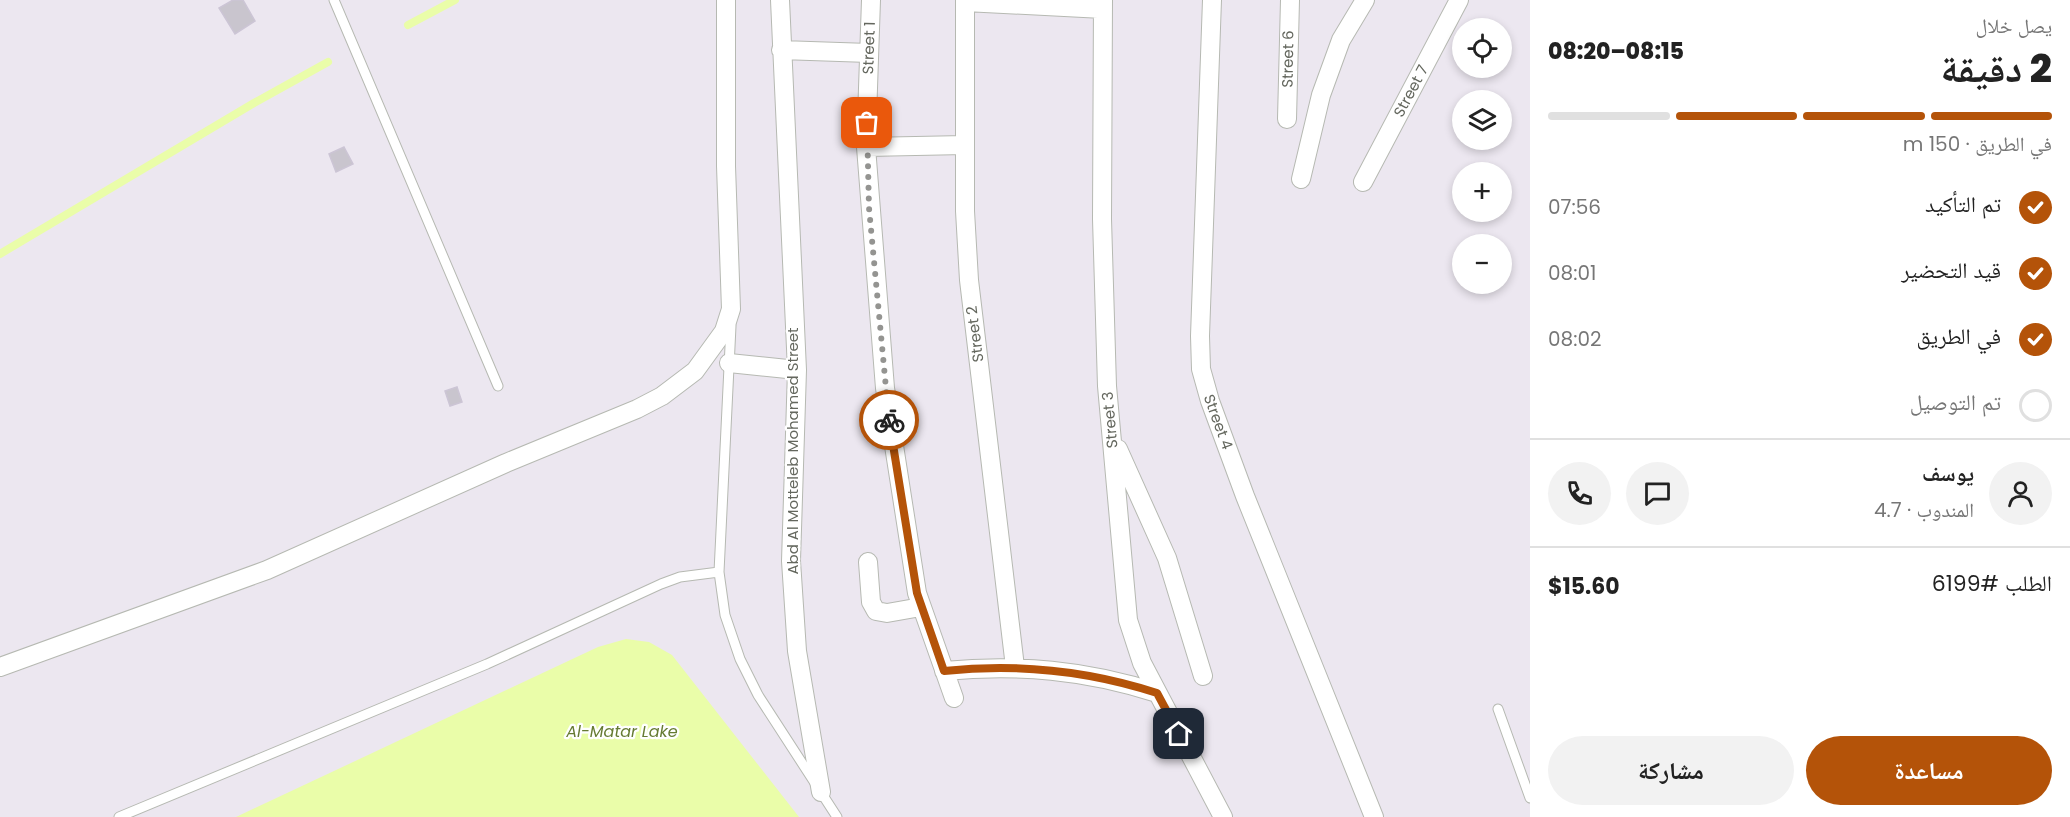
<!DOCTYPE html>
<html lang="ar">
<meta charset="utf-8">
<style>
body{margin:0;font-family:Poppins,"Noto Naskh Arabic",sans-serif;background:#f2f2f2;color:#222;direction:rtl;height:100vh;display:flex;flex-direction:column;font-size:22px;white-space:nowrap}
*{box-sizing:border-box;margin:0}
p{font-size:20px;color:#767676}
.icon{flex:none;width:33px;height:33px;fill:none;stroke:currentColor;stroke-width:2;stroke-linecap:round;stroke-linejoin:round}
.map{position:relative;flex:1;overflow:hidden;direction:ltr}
.details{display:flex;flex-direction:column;background:#fff;width:540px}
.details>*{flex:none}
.buttons{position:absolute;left:1452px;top:18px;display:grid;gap:12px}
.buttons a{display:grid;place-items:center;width:60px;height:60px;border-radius:50%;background:#fff;box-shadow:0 3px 9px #0003;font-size:30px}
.pin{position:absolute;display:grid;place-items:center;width:51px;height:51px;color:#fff;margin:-26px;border-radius:12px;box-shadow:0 3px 9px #0006}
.courier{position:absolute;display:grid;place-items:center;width:60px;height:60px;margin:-30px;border:4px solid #b45309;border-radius:50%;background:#fff;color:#222;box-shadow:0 2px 8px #0007}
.summary em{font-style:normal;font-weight:800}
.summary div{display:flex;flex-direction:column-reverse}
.summary{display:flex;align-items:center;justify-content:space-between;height:102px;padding:0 18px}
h1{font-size:39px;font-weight:800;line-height:45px}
.bar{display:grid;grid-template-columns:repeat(4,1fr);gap:9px 6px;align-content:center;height:72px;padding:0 18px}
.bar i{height:8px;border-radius:4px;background:#e0e0e0}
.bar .on{background:#b45309}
.bar p{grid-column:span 4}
.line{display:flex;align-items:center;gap:15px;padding:0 18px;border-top:2px solid #e0e0e0}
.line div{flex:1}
.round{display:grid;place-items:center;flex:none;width:63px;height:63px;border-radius:32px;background:#f2f2f2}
ol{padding:0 18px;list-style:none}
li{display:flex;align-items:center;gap:18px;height:66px}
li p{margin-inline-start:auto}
li .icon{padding:6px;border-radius:50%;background:#b45309;color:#fff;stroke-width:4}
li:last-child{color:#767676}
li i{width:33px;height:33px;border:3px solid #e0e0e0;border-radius:50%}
.primary-button{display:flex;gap:12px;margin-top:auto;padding:12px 18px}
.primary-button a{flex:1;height:69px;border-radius:36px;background:#b45309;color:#fff;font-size:24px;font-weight:800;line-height:69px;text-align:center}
.primary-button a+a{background:#f2f2f2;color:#222}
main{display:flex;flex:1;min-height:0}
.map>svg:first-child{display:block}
.water{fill:#eafda9}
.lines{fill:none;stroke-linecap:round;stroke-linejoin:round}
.stream{stroke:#eafda9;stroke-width:8}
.building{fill:#c9c5ce;stroke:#ccc5d5;stroke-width:1.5}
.lane-casing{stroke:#b6b9b2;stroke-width:11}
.street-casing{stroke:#b6b9b2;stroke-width:20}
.lane{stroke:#fff;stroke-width:9}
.street{stroke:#fff;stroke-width:18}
.done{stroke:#949491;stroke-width:6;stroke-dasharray:0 10.8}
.route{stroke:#b45309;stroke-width:8}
.labels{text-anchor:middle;stroke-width:4.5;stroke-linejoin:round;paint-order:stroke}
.street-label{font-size:15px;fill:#64675e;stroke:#fff}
.water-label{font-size:16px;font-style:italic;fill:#667b33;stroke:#fff}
</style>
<main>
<section class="details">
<div class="summary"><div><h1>2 دقيقة</h1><p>يصل خلال</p></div><em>08:15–08:20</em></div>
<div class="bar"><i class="on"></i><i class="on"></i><i class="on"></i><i></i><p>في الطريق · 150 m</p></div>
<ol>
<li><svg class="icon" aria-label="check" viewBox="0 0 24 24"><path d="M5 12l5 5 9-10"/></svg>تم التأكيد<p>07:56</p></li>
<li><svg class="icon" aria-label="check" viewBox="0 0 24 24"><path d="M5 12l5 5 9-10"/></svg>قيد التحضير<p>08:01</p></li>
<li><svg class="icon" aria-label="check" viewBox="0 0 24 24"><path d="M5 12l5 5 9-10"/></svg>في الطريق<p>08:02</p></li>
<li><i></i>تم التوصيل</li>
</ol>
<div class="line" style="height:108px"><a class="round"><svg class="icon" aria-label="person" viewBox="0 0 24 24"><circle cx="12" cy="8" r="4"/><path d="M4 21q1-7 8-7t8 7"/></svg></a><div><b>يوسف</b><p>المندوب · 4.7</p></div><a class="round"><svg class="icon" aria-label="chat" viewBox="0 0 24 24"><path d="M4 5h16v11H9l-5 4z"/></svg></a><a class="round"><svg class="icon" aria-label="phone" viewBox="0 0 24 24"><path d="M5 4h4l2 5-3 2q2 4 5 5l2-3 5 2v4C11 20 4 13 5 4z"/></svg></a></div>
<div class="line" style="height:78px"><div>الطلب #6199</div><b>$15.60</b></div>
<div class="primary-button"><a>مساعدة</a><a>مشاركة</a></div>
</section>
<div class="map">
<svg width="1530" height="817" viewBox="0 0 1530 817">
<rect width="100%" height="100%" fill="#ece7f0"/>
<path class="water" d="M626,639L649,642L672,655L799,817H236L598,647Z"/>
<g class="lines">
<path class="stream" d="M408,25L455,0
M0,254L254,103L328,62"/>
</g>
<path class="building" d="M233,0H243L255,21L235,34L219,8Z
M344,147L353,164L336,172L329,154Z
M457,387L462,402L450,406L445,391Z"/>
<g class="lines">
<defs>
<path id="lane" d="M334,0L498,386
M731,326L719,572L725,615L740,659L758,695L837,817
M1498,709L1530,798
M119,817L487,664L661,584L680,577L719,572"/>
<path id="street" d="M780,0L797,370L791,561L797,651L821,792
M871,0L866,147L885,388L917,593L954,698
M965,0V211L969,280L1015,667
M1103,0L1102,219L1107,386L1128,620L1142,663L1223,817
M1212,0L1200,336L1201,369L1210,401L1245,496L1374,817
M965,2L1103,9
M781,50L869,53
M1287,119L1290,0
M866,147L965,145
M1301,179L1321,95L1341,40L1365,0
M1363,182L1459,0
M729,363L797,370
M1118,449L1167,558L1203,676
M868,562L871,602L876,611L887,613L921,607
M0,667L267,570L506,463L637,409L662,396L695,371L724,331L731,309L726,166V0
M944,671C1018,664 1086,670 1157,693"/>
</defs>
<use href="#lane" class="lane-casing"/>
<use href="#street" class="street-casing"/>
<use href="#lane" class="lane"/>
<use href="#street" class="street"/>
</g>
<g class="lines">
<path class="done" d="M867,123L869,208L889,420"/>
<path class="route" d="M889,420L917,593L944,671C1018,663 1086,670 1157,693L1179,734"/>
</g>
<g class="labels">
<g class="street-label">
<text transform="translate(869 48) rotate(-88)" y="5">Street 1</text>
<text transform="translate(1288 59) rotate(-89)" y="5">Street 6</text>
<text transform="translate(1411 91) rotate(-62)" y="5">Street 7</text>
<text transform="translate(975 334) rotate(-97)" y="5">Street 2</text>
<text transform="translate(1110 420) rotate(-95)" y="5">Street 3</text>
<text transform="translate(1218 422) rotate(70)" y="5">Street 4</text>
<text transform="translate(793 451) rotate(-90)" y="5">Abd Al Motteleb Mohamed Street</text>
</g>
<g class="water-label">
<text x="622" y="737">Al-Matar Lake</text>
</g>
</g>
</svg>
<div class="buttons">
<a><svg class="icon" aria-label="locate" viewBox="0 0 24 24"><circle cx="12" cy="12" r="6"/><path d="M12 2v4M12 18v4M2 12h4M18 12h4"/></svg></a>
<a><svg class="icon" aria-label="layers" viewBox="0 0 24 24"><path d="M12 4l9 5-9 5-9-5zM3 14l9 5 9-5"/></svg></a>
<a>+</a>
<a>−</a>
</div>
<div class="pin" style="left:867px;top:123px;background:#ea580c"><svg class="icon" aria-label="bag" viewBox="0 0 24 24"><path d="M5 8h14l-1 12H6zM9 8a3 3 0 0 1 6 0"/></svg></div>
<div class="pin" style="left:1179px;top:734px;background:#1f2937"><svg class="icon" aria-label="home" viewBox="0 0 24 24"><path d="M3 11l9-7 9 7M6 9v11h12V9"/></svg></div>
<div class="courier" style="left:889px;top:420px"><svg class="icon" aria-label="bike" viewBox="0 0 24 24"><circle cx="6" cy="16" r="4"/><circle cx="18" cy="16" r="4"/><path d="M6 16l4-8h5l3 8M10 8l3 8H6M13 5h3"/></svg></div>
</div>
</main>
